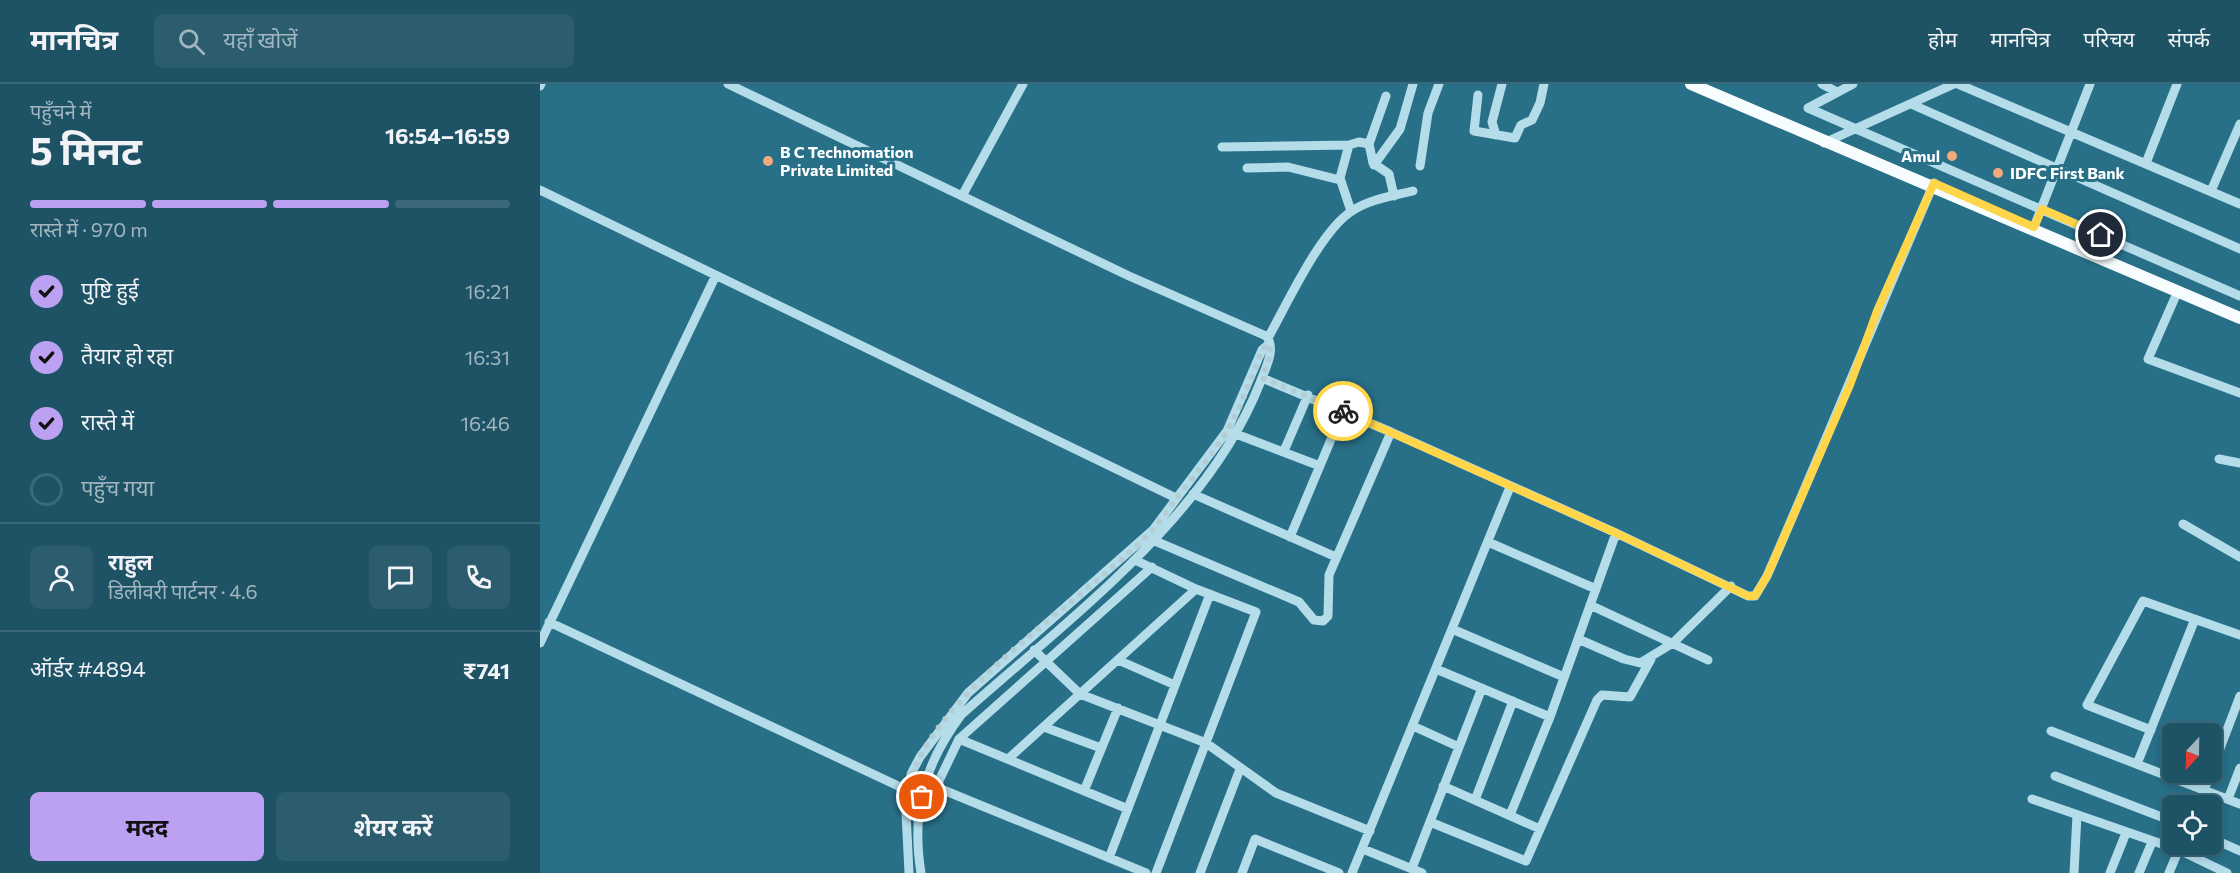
<!DOCTYPE html>
<html lang="hi">
<meta charset="utf-8">
<style>
body{margin:0;font-family:Commissioner,"Noto Sans Devanagari",sans-serif;background:#2b5d6f;color:#f1f3f6;height:100vh;display:flex;flex-direction:column;font-size:22px;white-space:nowrap}
*{box-sizing:border-box;margin:0}
p{font-size:20px;color:#a1b6bf}
.icon{flex:none;width:33px;height:33px;fill:none;stroke:currentColor;stroke-width:2;stroke-linecap:round;stroke-linejoin:round}
.map{position:relative;flex:1;overflow:hidden}
.sheet{display:flex;flex-direction:column;background:#1e5366;width:540px}
.sheet>*{flex:none}
.needle{width:39px;rotate:202deg}
.fabs{position:absolute;left:1622px;top:639px;display:grid;gap:12px}
.fabs a{display:grid;place-items:center;width:60px;height:60px;border-radius:9px;background:#1e5366;box-shadow:0 3px 9px #0003,0 0 0 2px #3c697a;font-size:30px}
.pin{position:absolute;display:grid;place-items:center;width:51px;height:51px;color:#fff;margin:-26px;border:3px solid #fff;border-radius:50%;box-shadow:0 2px 6px #0007}
.courier{position:absolute;display:grid;place-items:center;width:60px;height:60px;margin:-30px;border:4px solid #ffd54a;border-radius:50%;background:#fff;color:#222;box-shadow:0 2px 8px #0007}
.overview em{font-style:normal;font-weight:700}
.overview div{display:flex;flex-direction:column-reverse}
.overview{display:flex;align-items:center;justify-content:space-between;height:102px;padding:0 30px}
h1{font-size:39px;font-weight:700;line-height:45px}
.bar{display:grid;grid-template-columns:repeat(4,1fr);gap:9px 6px;align-content:center;height:72px;padding:0 30px}
.bar i{height:8px;border-radius:4px;background:#3c697a}
.bar .active{background:#bca0f2}
.bar p{grid-column:span 4}
.line{display:flex;align-items:center;gap:15px;padding:0 30px;border-top:2px solid #3c697a}
.line div{flex:1}
.round{display:grid;place-items:center;flex:none;width:63px;height:63px;border-radius:9px;background:#2b5d6f}
ol{padding:0 30px;list-style:none}
li{display:flex;align-items:center;gap:18px;height:66px}
li p{margin-inline-start:auto}
li .icon{padding:6px;border-radius:50%;background:#bca0f2;color:#111;stroke-width:4}
li:last-child{color:#a1b6bf}
li i{width:33px;height:33px;border:3px solid #3c697a;border-radius:50%}
.action{display:flex;gap:12px;margin-top:auto;padding:12px 30px}
.action a{flex:1;height:69px;border-radius:9px;background:#bca0f2;color:#111;font-size:24px;font-weight:700;line-height:69px;text-align:center}
.action a+a{background:#2b5d6f;color:#f1f3f6}
header{display:flex;align-items:center;gap:36px;box-sizing:border-box;height:84px;padding:0 30px;background:#1e5366;border-bottom:2px solid #3c697a}
header strong{font-size:28px}
nav{display:flex;gap:33px;margin-inline-start:auto;font-size:21px}
.search{width:420px;height:54px;background:#2b5d6f;display:flex;align-items:center;gap:15px;box-sizing:border-box;padding:0 21px;border-radius:9px;color:#a1b6bf;font-size:22px}
main{display:flex;flex:1;min-height:0}
.map>svg:first-child{display:block}
.lines{fill:none;stroke-linecap:round;stroke-linejoin:round}
.minor{stroke:#b4dce9;stroke-width:9}
.major{stroke:#f7fcfe;stroke-width:12}
.done{stroke:#b4cdd5;stroke-width:6;stroke-dasharray:0 10.8}
.route{stroke:#ffd54a;stroke-width:8}
.poi-dot{fill:#f1ab7a;stroke:#286f88;stroke-width:2}
.labels{text-anchor:middle;stroke-width:6;stroke-linejoin:round;paint-order:stroke}
.poi-label{font-size:16px;font-weight:bold;fill:#fff;stroke:#286f88;text-anchor:start}
</style>
<header>
<strong>मानचित्र</strong>
<div class="search"><svg class="icon" aria-label="search" viewBox="0 0 24 24"><circle cx="10" cy="10" r="6"/><path d="M15 15l6 6"/></svg>यहाँ खोजें</div>
<nav><a>होम</a><a>मानचित्र</a><a>परिचय</a><a>संपर्क</a></nav>
</header>
<main>
<section class="sheet">
<div class="overview"><div><h1>5 मिनट</h1><p>पहुँचने में</p></div><em>16:54–16:59</em></div>
<div class="bar"><i class="active"></i><i class="active"></i><i class="active"></i><i></i><p>रास्ते में · 970 m</p></div>
<ol>
<li><svg class="icon" aria-label="check" viewBox="0 0 24 24"><path d="M5 12l5 5 9-10"/></svg>पुष्टि हुई<p>16:21</p></li>
<li><svg class="icon" aria-label="check" viewBox="0 0 24 24"><path d="M5 12l5 5 9-10"/></svg>तैयार हो रहा<p>16:31</p></li>
<li><svg class="icon" aria-label="check" viewBox="0 0 24 24"><path d="M5 12l5 5 9-10"/></svg>रास्ते में<p>16:46</p></li>
<li><i></i>पहुँच गया</li>
</ol>
<div class="line" style="height:108px"><a class="round"><svg class="icon" aria-label="person" viewBox="0 0 24 24"><circle cx="12" cy="8" r="4"/><path d="M4 21q1-7 8-7t8 7"/></svg></a><div><b>राहुल</b><p>डिलीवरी पार्टनर · 4.6</p></div><a class="round"><svg class="icon" aria-label="chat" viewBox="0 0 24 24"><path d="M4 5h16v11H9l-5 4z"/></svg></a><a class="round"><svg class="icon" aria-label="phone" viewBox="0 0 24 24"><path d="M5 4h4l2 5-3 2q2 4 5 5l2-3 5 2v4C11 20 4 13 5 4z"/></svg></a></div>
<div class="line" style="height:78px"><div>ऑर्डर #4894</div><b>₹741</b></div>
<div class="action"><a>मदद</a><a>शेयर करें</a></div>
</section>
<div class="map">
<svg width="1700" height="789" viewBox="0 0 1700 789">
<rect width="100%" height="100%" fill="#286f88"/>
<g class="lines">
<path class="minor" d="M188,0L589,192L726,252C737,264 725,285 720,299C667,434 527,536 421,631C384,681 371,727 381,789
M1282,0L1297,8
M1418,0L1700,120
M0,2L1,0
M938,11L934,47L975,54L981,41L992,36L1000,19L1004,0
M1371,20L1700,165
M1268,24L1700,212
M1268,24L1313,0
M956,51L952,38L962,0
M1284,59L1414,0
M829,60L833,79L849,90L854,112
M809,61L800,94L811,127
M682,63L809,61L819,58L829,60L846,12
M1606,79L1637,0
M834,81L860,45L873,0
M880,82L888,29L899,0
M707,84L748,83L800,96
M0,106L636,414
M1671,107L1700,40
M422,112L483,0
M1494,143L1550,0
M1637,209L1608,275L1700,309
M728,254C747,220 781,146 812,127C830,115 853,112 873,107
M722,294L851,348L1076,449L1208,512H1215L1227,492C1284,362 1337,230 1394,99
M696,350L780,382
M744,367L768,311
M1679,375L1700,379
M653,410L796,473
M1643,440L1700,473
M750,453L803,327
M615,457L759,518L774,536L783,537L788,532L789,491L851,348
M948,458L1056,505
M595,476L656,505L716,528L616,789
M1050,521L1168,576
M9,538L371,708
M912,545L1024,593
M1038,555L1084,575L1100,579L1133,559L1191,502
M0,559L176,191
M494,566L540,610L666,659L736,709L830,747
M578,576L635,601
M896,585L1010,633
M873,642L919,663
M504,643L561,664
M1611,646L1547,621L1603,517L1700,551
M1511,647L1700,720
M419,655L588,725
M468,675L656,505
M1597,680L1655,535
M1515,692L1632,737
M903,702L1000,745
M544,707L578,624
M1492,715L1639,766L1687,789
M1688,715L1700,684
M935,716L973,617
M1658,722L1700,612
M970,731L1010,633L1076,449
M890,738L986,777L1057,616L1062,611L1090,613L1111,575
M1671,754L1700,767
M823,765L882,789
M569,774L670,510
M872,784L942,604
M369,789L366,729L371,690L380,673L428,609L613,446L687,347L722,266L729,260
M606,789L396,703L419,655L612,483
M660,789L700,685
M702,789L715,755L799,789
M812,789L970,403
M1534,789L1537,731
M1570,789L1586,749
M1599,789L1612,758
M1629,789L1641,760"/>
<path class="major" d="M1151,0L1700,234"/>
</g>
<g class="lines">
<path class="done" d="M382,713L368,707C385,615 540,519 605,454C617,443 626,428 636,415C653,393 674,370 688,345C702,320 712,293 722,266L729,260L731,269L722,294L803,327"/>
<path class="route" d="M803,327L1076,449L1208,512H1215L1227,492L1310,301L1337,227L1394,99L1494,143L1502,125L1561,151"/>
</g>
<g class="poi-dot">
<circle cx="1412" cy="72" r="6"/>
<circle cx="228" cy="77" r="6"/>
<circle cx="1458" cy="89" r="6"/>
</g>
<g class="labels">
<g class="poi-label">
<text x="240" y="74">B C Technomation<tspan x="240" dy="18">Private Limited</tspan></text>
<text x="1400" y="78" text-anchor="end">Amul</text>
<text x="1470" y="95">IDFC First Bank</text>
</g>
</g>
</svg>
<div class="fabs">
<a><svg class="needle" viewBox="-14 -14 28 28"><path d="M0-13l5 13h-10z" fill="#e53935"/><path d="M0 13l5-13h-10z" fill="#a1b6bf"/></svg></a>
<a><svg class="icon" aria-label="locate" viewBox="0 0 24 24"><circle cx="12" cy="12" r="6"/><path d="M12 2v4M12 18v4M2 12h4M18 12h4"/></svg></a>
</div>
<div class="pin" style="left:382px;top:713px;background:#ea580c"><svg class="icon" aria-label="bag" viewBox="0 0 24 24"><path d="M5 8h14l-1 12H6zM9 8a3 3 0 0 1 6 0"/></svg></div>
<div class="pin" style="left:1561px;top:151px;background:#1f2937"><svg class="icon" aria-label="home" viewBox="0 0 24 24"><path d="M3 11l9-7 9 7M6 9v11h12V9"/></svg></div>
<div class="courier" style="left:803px;top:327px"><svg class="icon" aria-label="bike" viewBox="0 0 24 24"><circle cx="6" cy="16" r="4"/><circle cx="18" cy="16" r="4"/><path d="M6 16l4-8h5l3 8M10 8l3 8H6M13 5h3"/></svg></div>
</div>
</main>
